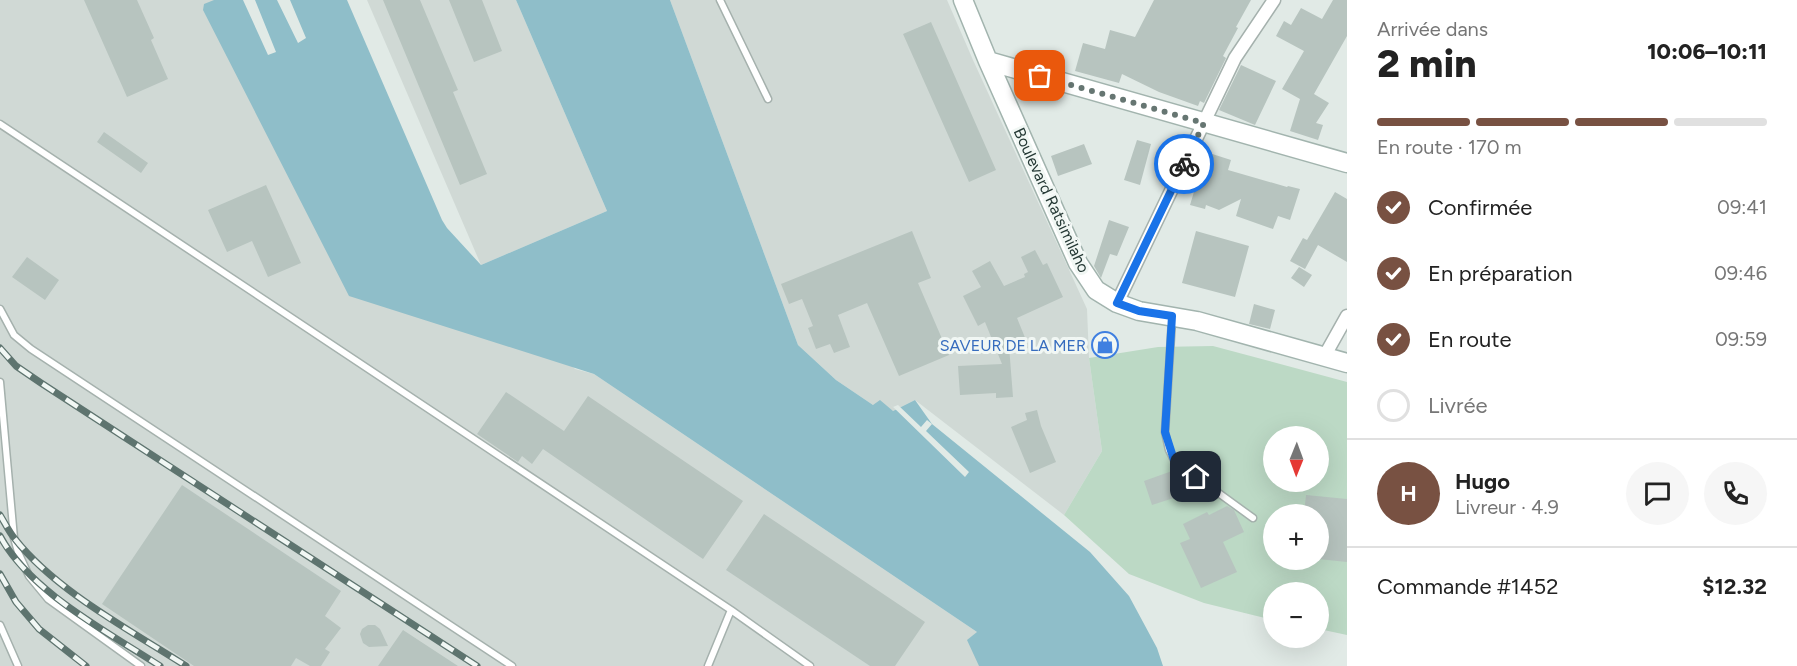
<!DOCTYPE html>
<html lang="fr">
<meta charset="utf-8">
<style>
body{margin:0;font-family:Figtree,sans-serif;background:#f6f6f6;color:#222;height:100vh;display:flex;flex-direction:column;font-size:22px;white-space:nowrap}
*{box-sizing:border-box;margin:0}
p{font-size:20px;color:#767676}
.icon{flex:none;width:33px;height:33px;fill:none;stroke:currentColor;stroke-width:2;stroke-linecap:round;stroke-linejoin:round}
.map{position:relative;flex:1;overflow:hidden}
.details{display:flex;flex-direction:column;background:#fff;width:450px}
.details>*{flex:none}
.needle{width:39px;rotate:181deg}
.fabs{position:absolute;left:1263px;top:426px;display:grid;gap:12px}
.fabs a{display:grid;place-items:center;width:66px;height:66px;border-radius:50%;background:#fff;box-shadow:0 6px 24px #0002;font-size:30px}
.pin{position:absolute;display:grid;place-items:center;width:51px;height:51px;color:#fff;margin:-26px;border-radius:12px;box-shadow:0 3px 9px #0006}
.courier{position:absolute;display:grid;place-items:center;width:60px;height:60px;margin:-30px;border:4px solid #1a73e8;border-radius:50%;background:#fff;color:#222;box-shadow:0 2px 8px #0007}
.head em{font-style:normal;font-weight:800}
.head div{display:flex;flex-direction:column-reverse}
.head{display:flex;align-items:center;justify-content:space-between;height:102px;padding:0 30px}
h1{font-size:39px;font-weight:800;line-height:45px}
.bar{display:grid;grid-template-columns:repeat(4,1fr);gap:9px 6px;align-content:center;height:72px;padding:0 30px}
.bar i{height:8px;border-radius:4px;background:#e0e0e0}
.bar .active{background:#785142}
.bar p{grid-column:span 4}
.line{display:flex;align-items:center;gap:15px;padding:0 30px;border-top:2px solid #e0e0e0}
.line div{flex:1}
.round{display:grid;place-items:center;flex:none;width:63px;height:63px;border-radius:32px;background:#f6f6f6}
ol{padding:0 30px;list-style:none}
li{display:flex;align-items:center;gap:18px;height:66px}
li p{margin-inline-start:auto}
li .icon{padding:6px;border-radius:50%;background:#785142;color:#fff;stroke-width:4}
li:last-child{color:#767676}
li i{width:33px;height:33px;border:3px solid #e0e0e0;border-radius:50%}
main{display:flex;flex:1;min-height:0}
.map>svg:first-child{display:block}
.built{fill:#d0d9d5}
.green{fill:#bcd9c5;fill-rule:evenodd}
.water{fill:#8fbec9}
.pier{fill:#e1eae6}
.building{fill:#b7c4bf}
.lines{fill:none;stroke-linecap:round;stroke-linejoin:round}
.lane-casing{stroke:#a5b1ad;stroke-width:9}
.street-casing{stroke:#a5b1ad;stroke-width:15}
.secondary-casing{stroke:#a2b4ae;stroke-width:21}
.lane{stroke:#fff;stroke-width:6}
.street{stroke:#fff;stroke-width:12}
.secondary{stroke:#fff;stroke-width:18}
.rail-casing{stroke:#5e746f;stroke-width:7}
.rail{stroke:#f1f7f4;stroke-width:4.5;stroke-dasharray:14;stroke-linecap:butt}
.done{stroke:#667672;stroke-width:6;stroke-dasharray:0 10.8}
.route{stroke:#1a73e8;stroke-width:8}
.labels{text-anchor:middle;stroke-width:6;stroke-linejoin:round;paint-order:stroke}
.street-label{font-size:16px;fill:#243834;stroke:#f1f7f4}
.shop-label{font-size:16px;fill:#366cbe;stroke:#f1f7f4;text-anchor:end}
</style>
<main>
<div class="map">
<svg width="1347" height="666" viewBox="0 0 1347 666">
<rect width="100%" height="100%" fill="#e1eae6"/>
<path class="built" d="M0,0H241L225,4L575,369L594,374L977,632L992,666H0Z
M367,0H516L607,211L481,265Z
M670,0H947L973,60L1087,309L1089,358L1102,451L1064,515L915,400L893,411L873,405L836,380L798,345Z"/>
<path class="green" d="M1213,346L1347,382V635L1319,629L1318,592H1274L1273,620L1204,603L1129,574L1064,515L1102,451L1089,358L1158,347ZM1274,436H1318V482H1274ZM1274,514H1318V560H1274Z"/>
<path class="water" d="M214,0H347L442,220L447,228L481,265L607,211L516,0H670L798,345L836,380L873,405L880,400L893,411L915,400L932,424L1090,552L1129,596L1157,648L1163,666H979L967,640L977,632L594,374L349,296L203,10L204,4Z"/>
<path class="pier" d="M243,0H255L276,52L268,55Z
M277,0H290L306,38L298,43Z
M890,404L893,407L898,405L921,427L927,420L932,424L926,431L969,472L965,477Z"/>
<path class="building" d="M84,0H137L154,38L151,40L168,79L127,97Z
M383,0H420L458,90L453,92L487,174L460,185Z
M449,0H482L502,51L474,62Z
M1154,0H1251L1236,27L1238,28L1223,56L1226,58L1204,103L1200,101L1198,106L1159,92L1122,74L1119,83L1075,71L1083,43L1105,49L1110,30L1135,37Z
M1333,0H1347V36L1314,94L1329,103L1316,123L1323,125L1318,140L1290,131L1300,99L1282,89L1304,51L1276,36L1284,21L1291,25L1301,8L1322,19Z
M931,22L996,170L969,182L903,34Z
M1241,65L1276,81L1255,125L1219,110Z
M104,132L148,163L141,173L97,142Z
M1137,140L1151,144L1140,185L1124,180Z
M1084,144L1092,164L1058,176L1051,156Z
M1206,152L1231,160L1228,170L1287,187L1288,186L1300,189L1290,220L1278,216L1273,229L1236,216L1241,199L1219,210L1206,205L1205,209L1190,205Z
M266,185L301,263L268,277L252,241L227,252L208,210Z
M1335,192L1347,199V262L1318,245L1305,269L1290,261L1303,238L1307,240Z
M1109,220L1129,227L1117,256L1110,254L1101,278L1094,266Z
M912,231L931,278L918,283L949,355L899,376L867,303L838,315L850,347L834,353L830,344L816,349L808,328L813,326L802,299L789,304L781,284Z
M1196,231L1249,246L1235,297L1182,283Z
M1035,250L1043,265L1047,263L1063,297L1017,318L1026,340L1009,346L1013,397L996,398V393L960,395L958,366L1002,364L985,322L978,326L963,296L981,287L972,271L990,261L1004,286L1025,277L1024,274L1028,272L1021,257Z
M27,257L59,280L45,300L12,277Z
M1299,267L1312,275L1304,287L1291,278Z
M1254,304L1275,310L1270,329L1249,324Z
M506,392L564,431L588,396L743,501L703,559L543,449L532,464L522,456L518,462L477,434Z
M1037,410L1041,426L1056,462L1030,473L1011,427L1027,420L1025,413Z
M1172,471L1180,496L1152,505L1144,481Z
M182,485L341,591L325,616L341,628L325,649L330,652L321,666H310L296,658L291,666H194L102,604Z
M1306,495L1347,499V562L1318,559V514H1304Z
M1227,506L1234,510L1244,532L1223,542L1237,572L1201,588L1180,543L1190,539L1183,524L1207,512L1209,515Z
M764,514L925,622L895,666H870L726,570Z
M368,625H375L380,629L388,646L369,647L363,643L360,634L362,629Z
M403,630L458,666H378Z"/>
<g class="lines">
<defs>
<path id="lane" d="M720,0L768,99
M0,124L731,610L810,666
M0,309L14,335L31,349L512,666
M1172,320L1165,432L1169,450L1174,460L1180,465L1253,518
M0,382L14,538L18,552L29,576L48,599L141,666
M0,625L18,666
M708,666L731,610"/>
<path id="street" d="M1117,303L1235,58L1274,0
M1324,357L1347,316"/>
<path id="secondary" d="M963,0L988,61L1078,263L1096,290L1117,303L1139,311L1197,321L1347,363
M988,61L1347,163"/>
</defs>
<use href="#lane" class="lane-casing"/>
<use href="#street" class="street-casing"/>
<use href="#secondary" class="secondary-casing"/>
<use href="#lane" class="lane"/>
<use href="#street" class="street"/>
<use href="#secondary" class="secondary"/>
<defs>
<path id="rail" d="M0,348L16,366L41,383L477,666
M0,515C5,523 9,532 15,539C56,591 130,630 186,666
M0,536C30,592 108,632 160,666
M0,574L16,602L39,629L86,666"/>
</defs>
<use href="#rail" class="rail-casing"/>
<use href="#rail" class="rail"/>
</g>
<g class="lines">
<path class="done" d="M1040,76L1204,123L1184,164"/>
<path class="route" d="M1184,164L1117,303L1139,311L1172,316L1165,432L1174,460L1196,477"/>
</g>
<defs>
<symbol id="shop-ring" viewBox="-11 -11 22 22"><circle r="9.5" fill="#f1f7f4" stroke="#3f7fe0" stroke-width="1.5"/><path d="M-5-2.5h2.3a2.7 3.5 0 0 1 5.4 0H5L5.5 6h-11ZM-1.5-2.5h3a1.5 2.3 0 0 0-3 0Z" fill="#3f7fe0"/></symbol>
</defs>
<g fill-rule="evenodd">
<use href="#shop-ring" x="1090" y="330" width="30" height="30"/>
</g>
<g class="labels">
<g class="street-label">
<text transform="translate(1052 200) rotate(65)" y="6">Boulevard Ratsimilaho</text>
</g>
<g class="shop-label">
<text x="1086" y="351">SAVEUR DE LA MER</text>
</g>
</g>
</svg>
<div class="fabs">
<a><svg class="needle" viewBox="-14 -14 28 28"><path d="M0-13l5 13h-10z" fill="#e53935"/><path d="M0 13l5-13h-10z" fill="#767676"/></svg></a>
<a>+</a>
<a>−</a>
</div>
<div class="pin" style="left:1040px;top:76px;background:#ea580c"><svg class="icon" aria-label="bag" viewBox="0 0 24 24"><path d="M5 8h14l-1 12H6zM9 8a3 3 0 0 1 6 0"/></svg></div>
<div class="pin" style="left:1196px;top:477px;background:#1f2937"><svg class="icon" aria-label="home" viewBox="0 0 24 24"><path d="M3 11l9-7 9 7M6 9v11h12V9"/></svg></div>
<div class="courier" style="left:1184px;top:164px"><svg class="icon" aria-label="bike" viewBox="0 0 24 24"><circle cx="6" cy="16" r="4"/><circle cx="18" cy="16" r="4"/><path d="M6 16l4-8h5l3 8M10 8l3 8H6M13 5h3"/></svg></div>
</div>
<section class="details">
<div class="head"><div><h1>2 min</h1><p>Arrivée dans</p></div><em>10:06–10:11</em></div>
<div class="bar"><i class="active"></i><i class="active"></i><i class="active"></i><i></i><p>En route · 170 m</p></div>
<ol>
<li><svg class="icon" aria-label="check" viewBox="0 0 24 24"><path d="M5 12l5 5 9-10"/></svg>Confirmée<p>09:41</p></li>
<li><svg class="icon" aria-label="check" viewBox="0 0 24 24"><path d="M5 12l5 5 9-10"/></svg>En préparation<p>09:46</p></li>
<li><svg class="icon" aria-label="check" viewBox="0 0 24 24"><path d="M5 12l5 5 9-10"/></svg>En route<p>09:59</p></li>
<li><i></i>Livrée</li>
</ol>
<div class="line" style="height:108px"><b class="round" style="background:#785142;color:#fff">H</b><div><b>Hugo</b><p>Livreur · 4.9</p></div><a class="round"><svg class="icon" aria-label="chat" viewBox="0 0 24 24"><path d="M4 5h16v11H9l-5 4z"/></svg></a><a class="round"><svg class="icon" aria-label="phone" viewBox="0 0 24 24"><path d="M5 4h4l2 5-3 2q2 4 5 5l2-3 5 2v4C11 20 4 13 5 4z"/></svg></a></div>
<div class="line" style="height:78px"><div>Commande #1452</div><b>$12.32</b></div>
</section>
</main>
